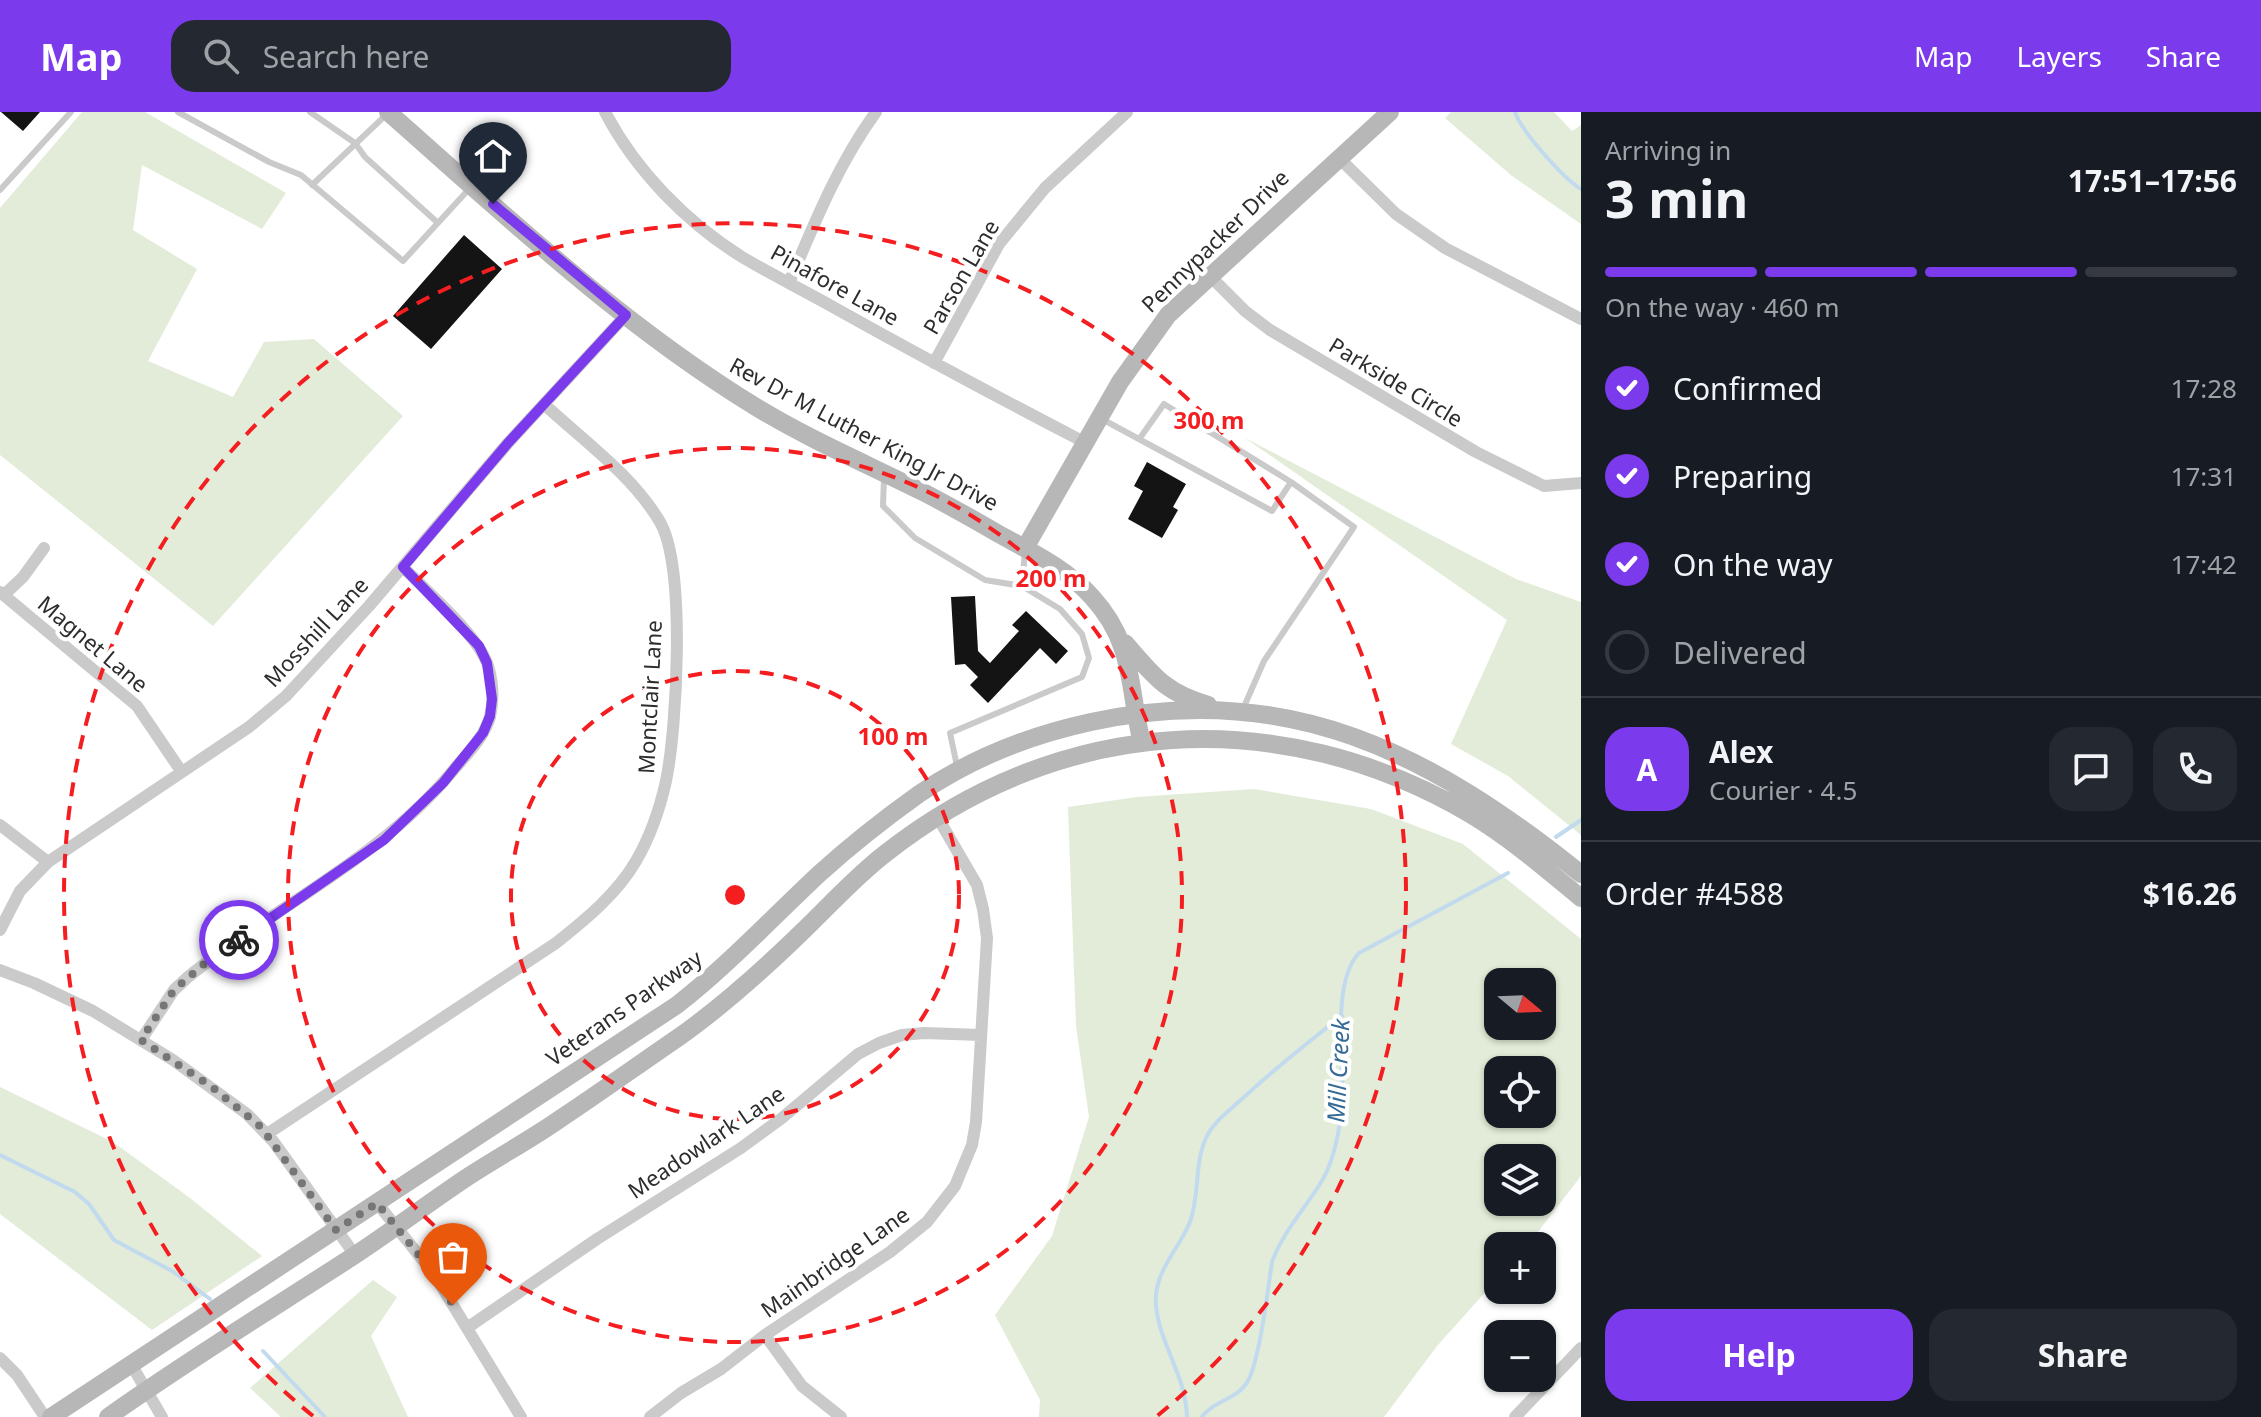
<!DOCTYPE html>
<meta charset="utf-8">
<style>
body{margin:0;font-family:"Noto Sans",sans-serif;background:#242831;color:#f1f3f6;height:100vh;display:flex;flex-direction:column;font-size:30px;white-space:nowrap}
*{box-sizing:border-box;margin:0}
p{font-size:26px;color:#9ea1a6}
.icon{flex:none;width:44px;height:44px;fill:none;stroke:currentColor;stroke-width:2;stroke-linecap:round;stroke-linejoin:round}
.map{position:relative;flex:1;overflow:hidden}
.panel{display:flex;flex-direction:column;background:#171b24;width:680px}
.panel>*{flex:none}
.needle{width:52px;rotate:109deg}
.tools{position:absolute;left:1484px;top:856px;display:grid;gap:16px}
.tools a{display:grid;place-items:center;width:72px;height:72px;border-radius:16px;background:#171b24;box-shadow:0 2px 6px #0004;font-size:40px}
.pin{position:absolute;display:grid;place-items:center;width:68px;height:68px;color:#fff;margin:-82px -34px;border-radius:50% 50% 50% 0;rotate:-45deg;box-shadow:0 0 8px #0007}
.pin .icon{rotate:45deg}
.courier{position:absolute;display:grid;place-items:center;width:80px;height:80px;margin:-40px;border:6px solid #7c3aed;border-radius:50%;background:#fff;color:#222;box-shadow:0 2px 10px #0007}
.head em{font-style:normal;font-weight:700}
.head div{display:flex;flex-direction:column-reverse}
.head{display:flex;align-items:center;justify-content:space-between;height:136px;padding:0 24px}
h1{font-size:52px;font-weight:700;line-height:60px}
.bar{display:grid;grid-template-columns:repeat(4,1fr);gap:12px 8px;align-content:center;height:96px;padding:0 24px}
.bar i{height:10px;border-radius:6px;background:#363941}
.bar .active{background:#7c3aed}
.bar p{grid-column:span 4}
.line{display:flex;align-items:center;gap:20px;padding:0 24px;border-top:2px solid #363941}
.line div{flex:1}
.round{display:grid;place-items:center;flex:none;width:84px;height:84px;border-radius:24px;background:#242831}
ol{padding:0 24px;list-style:none}
li{display:flex;align-items:center;gap:24px;height:88px}
li p{margin-inline-start:auto}
li .icon{padding:8px;border-radius:50%;background:#7c3aed;color:#fff;stroke-width:4}
li:last-child{color:#9ea1a6}
li i{width:44px;height:44px;border:4px solid #363941;border-radius:50%}
.action{display:flex;gap:16px;margin-top:auto;padding:16px 24px}
.action a{flex:1;height:92px;border-radius:24px;background:#7c3aed;color:#fff;font-size:32px;font-weight:700;line-height:92px;text-align:center}
.action a+a{background:#242831;color:#f1f3f6}
header{display:flex;align-items:center;gap:48px;box-sizing:border-box;height:112px;padding:0 40px;background:#7c3aed;color:#fff}
header strong{font-size:38px}
nav{display:flex;gap:44px;margin-inline-start:auto;font-size:28px}
.search{width:560px;height:72px;background:#242831;display:flex;align-items:center;gap:20px;box-sizing:border-box;padding:0 28px;border-radius:24px;color:#9ea1a6;font-size:30px}
main{display:flex;flex:1;min-height:0}
.map>svg:first-child{display:block}
.green{fill:#e2ecd8;fill-rule:evenodd}
.lines{fill:none;stroke-linecap:round;stroke-linejoin:round}
.stream{stroke:#c2daee;stroke-width:4}
.building{fill:#141414}
.lane{stroke:#cacaca;stroke-width:6}
.street{stroke:#cacaca;stroke-width:12}
.secondary{stroke:#b7b7b7;stroke-width:18}
.done{stroke:#767676;stroke-width:8;stroke-dasharray:0 14.4}
.route{stroke:#7c3aed;stroke-width:10}
.ring{fill:none;stroke:#f41e21;stroke-width:4;stroke-dasharray:14 10}
.labels{text-anchor:middle;stroke-width:8;stroke-linejoin:round;paint-order:stroke}
.street-label{font-size:22px;fill:#2d2d2d;stroke:#fff}
.water-label{font-size:24px;font-style:italic;fill:#346a95;stroke:#fff}
.centre{fill:#f41e21;stroke:#fff;stroke-width:4}
.ring-label{font-size:24px;text-anchor:middle;font-weight:bold;fill:#f41e21;stroke:#fff;stroke-width:8;stroke-linejoin:round;paint-order:stroke}
</style>
<header>
<strong>Map</strong>
<div class="search"><svg class="icon" aria-label="search" viewBox="0 0 24 24"><circle cx="10" cy="10" r="6"/><path d="M15 15l6 6"/></svg>Search here</div>
<nav><a>Map</a><a>Layers</a><a>Share</a></nav>
</header>
<main>
<div class="map">
<svg width="1581" height="1305" viewBox="0 0 1581 1305">
<rect width="100%" height="100%" fill="#fff"/>
<path class="green" d="M82,0H145L286,81L262,117L142,53L133,118L197,157L148,249L233,285L264,230L314,227L403,304L213,514L0,343V96Z
M1451,0H1554L1572,19L1581,13V112L1512,64L1445,6Z
M1245,326L1516,467L1581,490V723L1508,664L1451,632L1507,508Z
M1254,677L1371,697L1463,732L1581,827V1064L1527,1134H1498V1166L1437,1234L1384,1305H1039L1040,1288L995,1203L1052,1124L1089,1005L1076,914L1068,695L1137,685ZM1498,870H1542V914H1498ZM1498,958H1542V1002H1498ZM1542,1046V1090H1498V1046Z
M0,975L113,1030L190,1086L262,1144L152,1218L0,1102Z
M373,1168L397,1185L371,1224L408,1305H281L250,1276Z"/>
<g class="lines">
<path class="stream" d="M1515,0C1521,19 1563,66 1581,77
M1556,725L1581,708
M0,1043L75,1080L89,1092L114,1128L172,1159L210,1187
M263,1239L325,1305
M1187,1305C1186,1264 1160,1233 1156,1194C1153,1160 1178,1139 1190,1110C1200,1083 1194,1052 1206,1026C1213,1010 1230,998 1243,986C1275,957 1308,930 1342,904
M1202,1305C1213,1289 1235,1288 1246,1272C1259,1255 1268,1176 1272,1150C1283,1120 1303,1099 1320,1072C1334,1051 1339,1021 1342,996C1345,954 1330,872 1359,841L1508,761"/>
</g>
<path class="building" d="M1,0H40L23,19Z
M464,123L502,157L431,237L393,204Z
M1147,350L1186,372L1173,395L1178,398L1162,426L1128,407L1143,379L1134,374Z
M975,484L978,539L990,551L1019,519L1012,513L1026,499L1068,539L1056,552L1040,536L988,591L970,573L978,565L965,552L955,553L951,485Z"/>
<g class="lines">
<path class="lane" d="M178,0L269,50L301,63L403,149L470,76
M310,0L355,31L365,45L438,111
M312,73L388,1
M0,78L71,0
M1100,306L1272,399L1291,370L1354,415L1264,549L1243,597
M1140,326L1164,292L1291,370
M884,366L883,394L915,426L985,468L1022,474L1060,497L1082,522L1089,546L1082,565L950,621L957,654
M1022,474L1025,439"/>
<path class="street" d="M605,0C636,59 686,110 742,145C772,163 803,178 833,195C917,242 1001,287 1086,331
M1338,45L1396,102L1445,136L1581,207
M1209,163L1245,199L1270,218L1476,340L1544,374L1581,371
M789,171C814,112 838,52 876,0
M934,251L999,132L1045,76L1127,0
M0,480L137,594L181,659
M4,483L23,465L44,436
M0,713L48,750
M0,818L20,779L48,750L249,615L286,584L369,494L508,331L626,203
M0,858L34,871L93,899L173,948L247,1002L273,1029L355,1143
M141,928L174,878L188,865C278,792 381,747 456,655C469,640 484,625 490,605C494,588 493,567 487,551C476,521 426,479 403,455
M267,1022L556,831C585,808 617,782 636,749C650,725 660,696 666,669C677,616 686,456 660,410C633,364 584,329 545,293
M377,1091L434,1162L521,1305
M467,1216L597,1127L741,1036L782,1006L858,942L879,931L902,923L924,921L981,923
M765,1223L802,1274L841,1305
M0,1246L17,1263L45,1305
M131,1252L162,1305
M650,1305L681,1281L721,1257L765,1223L890,1140L927,1110L955,1074L972,1033L976,1010L987,826L983,797L977,773L938,706
M1515,1305L1581,1236"/>
<path class="secondary" d="M388,0C506,104 622,213 756,295C810,328 867,352 923,380C948,393 973,407 997,421C1031,440 1066,456 1092,485C1135,532 1128,575 1142,631
M1025,436L1120,270L1168,203L1390,0
M1125,531C1154,564 1164,580 1208,593
M51,1305L677,893C728,853 772,806 819,762C851,733 884,707 919,682C970,647 1031,623 1091,610C1288,567 1432,642 1581,762
M108,1305C188,1248 272,1197 355,1143C393,1118 430,1090 469,1064C498,1045 528,1029 557,1009C598,982 638,953 679,925C723,894 765,856 804,818C831,792 856,764 886,741C1060,604 1279,590 1470,702C1510,726 1546,757 1581,786"/>
</g>
<g class="lines">
<path class="done" d="M239,828L204,852L174,878L141,928L212,975L261,1015L336,1118L377,1091L434,1162L453,1193"/>
<path class="route" d="M239,828L384,728L443,671L483,621L490,604L492,587L487,551L479,534L403,455L508,331L626,203L493,92"/>
</g>
<g class="ring">
<circle cx="735" cy="783" r="224"/>
<circle cx="735" cy="783" r="447"/>
<path d="M313 1304A671 671 0 1 1 1157 1304"/>
</g>
<g class="labels">
<g class="street-label">
<text transform="translate(1215 129) rotate(-44)" y="8">Pennypacker Drive</text>
<text transform="translate(961 165) rotate(-60)" y="8">Parson Lane</text>
<text transform="translate(835 173) rotate(29)" y="8">Pinafore Lane</text>
<text transform="translate(1396 270) rotate(31)" y="8">Parkside Circle</text>
<text transform="translate(864 322) rotate(28)" y="8">Rev Dr M Luther King Jr Drive</text>
<text transform="translate(316 520) rotate(-47)" y="8">Mosshill Lane</text>
<text transform="translate(93 532) rotate(40)" y="8">Magnet Lane</text>
<text transform="translate(650 585) rotate(-87)" y="8">Montclair Lane</text>
<text transform="translate(624 896) rotate(-35)" y="8">Veterans Parkway</text>
<text transform="translate(706 1030) rotate(-34)" y="8">Meadowlark Lane</text>
<text transform="translate(835 1150) rotate(-35)" y="8">Mainbridge Lane</text>
</g>
<g class="water-label">
<text transform="translate(1339 959) rotate(-87)" y="8">Mill Creek</text>
</g>
</g>
<circle cx="735" cy="783" r="12" class="centre"/>
<g class="ring-label">
<text x="1209" y="317">300 m</text>
<text x="1051" y="475">200 m</text>
<text x="893" y="633">100 m</text>
</g>
</svg>
<div class="tools">
<a><svg class="needle" viewBox="-14 -14 28 28"><path d="M0-13l5 13h-10z" fill="#e53935"/><path d="M0 13l5-13h-10z" fill="#9ea1a6"/></svg></a>
<a><svg class="icon" aria-label="locate" viewBox="0 0 24 24"><circle cx="12" cy="12" r="6"/><path d="M12 2v4M12 18v4M2 12h4M18 12h4"/></svg></a>
<a><svg class="icon" aria-label="layers" viewBox="0 0 24 24"><path d="M12 4l9 5-9 5-9-5zM3 14l9 5 9-5"/></svg></a>
<a>+</a>
<a>−</a>
</div>
<div class="pin" style="left:453px;top:1193px;background:#ea580c"><svg class="icon" aria-label="bag" viewBox="0 0 24 24"><path d="M5 8h14l-1 12H6zM9 8a3 3 0 0 1 6 0"/></svg></div>
<div class="pin" style="left:493px;top:92px;background:#1f2937"><svg class="icon" aria-label="home" viewBox="0 0 24 24"><path d="M3 11l9-7 9 7M6 9v11h12V9"/></svg></div>
<div class="courier" style="left:239px;top:828px"><svg class="icon" aria-label="bike" viewBox="0 0 24 24"><circle cx="6" cy="16" r="4"/><circle cx="18" cy="16" r="4"/><path d="M6 16l4-8h5l3 8M10 8l3 8H6M13 5h3"/></svg></div>
</div>
<section class="panel">
<div class="head"><div><h1>3 min</h1><p>Arriving in</p></div><em>17:51–17:56</em></div>
<div class="bar"><i class="active"></i><i class="active"></i><i class="active"></i><i></i><p>On the way · 460 m</p></div>
<ol>
<li><svg class="icon" aria-label="check" viewBox="0 0 24 24"><path d="M5 12l5 5 9-10"/></svg>Confirmed<p>17:28</p></li>
<li><svg class="icon" aria-label="check" viewBox="0 0 24 24"><path d="M5 12l5 5 9-10"/></svg>Preparing<p>17:31</p></li>
<li><svg class="icon" aria-label="check" viewBox="0 0 24 24"><path d="M5 12l5 5 9-10"/></svg>On the way<p>17:42</p></li>
<li><i></i>Delivered</li>
</ol>
<div class="line" style="height:144px"><b class="round" style="background:#7c3aed;color:#fff">A</b><div><b>Alex</b><p>Courier · 4.5</p></div><a class="round"><svg class="icon" aria-label="chat" viewBox="0 0 24 24"><path d="M4 5h16v11H9l-5 4z"/></svg></a><a class="round"><svg class="icon" aria-label="phone" viewBox="0 0 24 24"><path d="M5 4h4l2 5-3 2q2 4 5 5l2-3 5 2v4C11 20 4 13 5 4z"/></svg></a></div>
<div class="line" style="height:104px"><div>Order #4588</div><b>$16.26</b></div>
<div class="action"><a>Help</a><a>Share</a></div>
</section>
</main>
